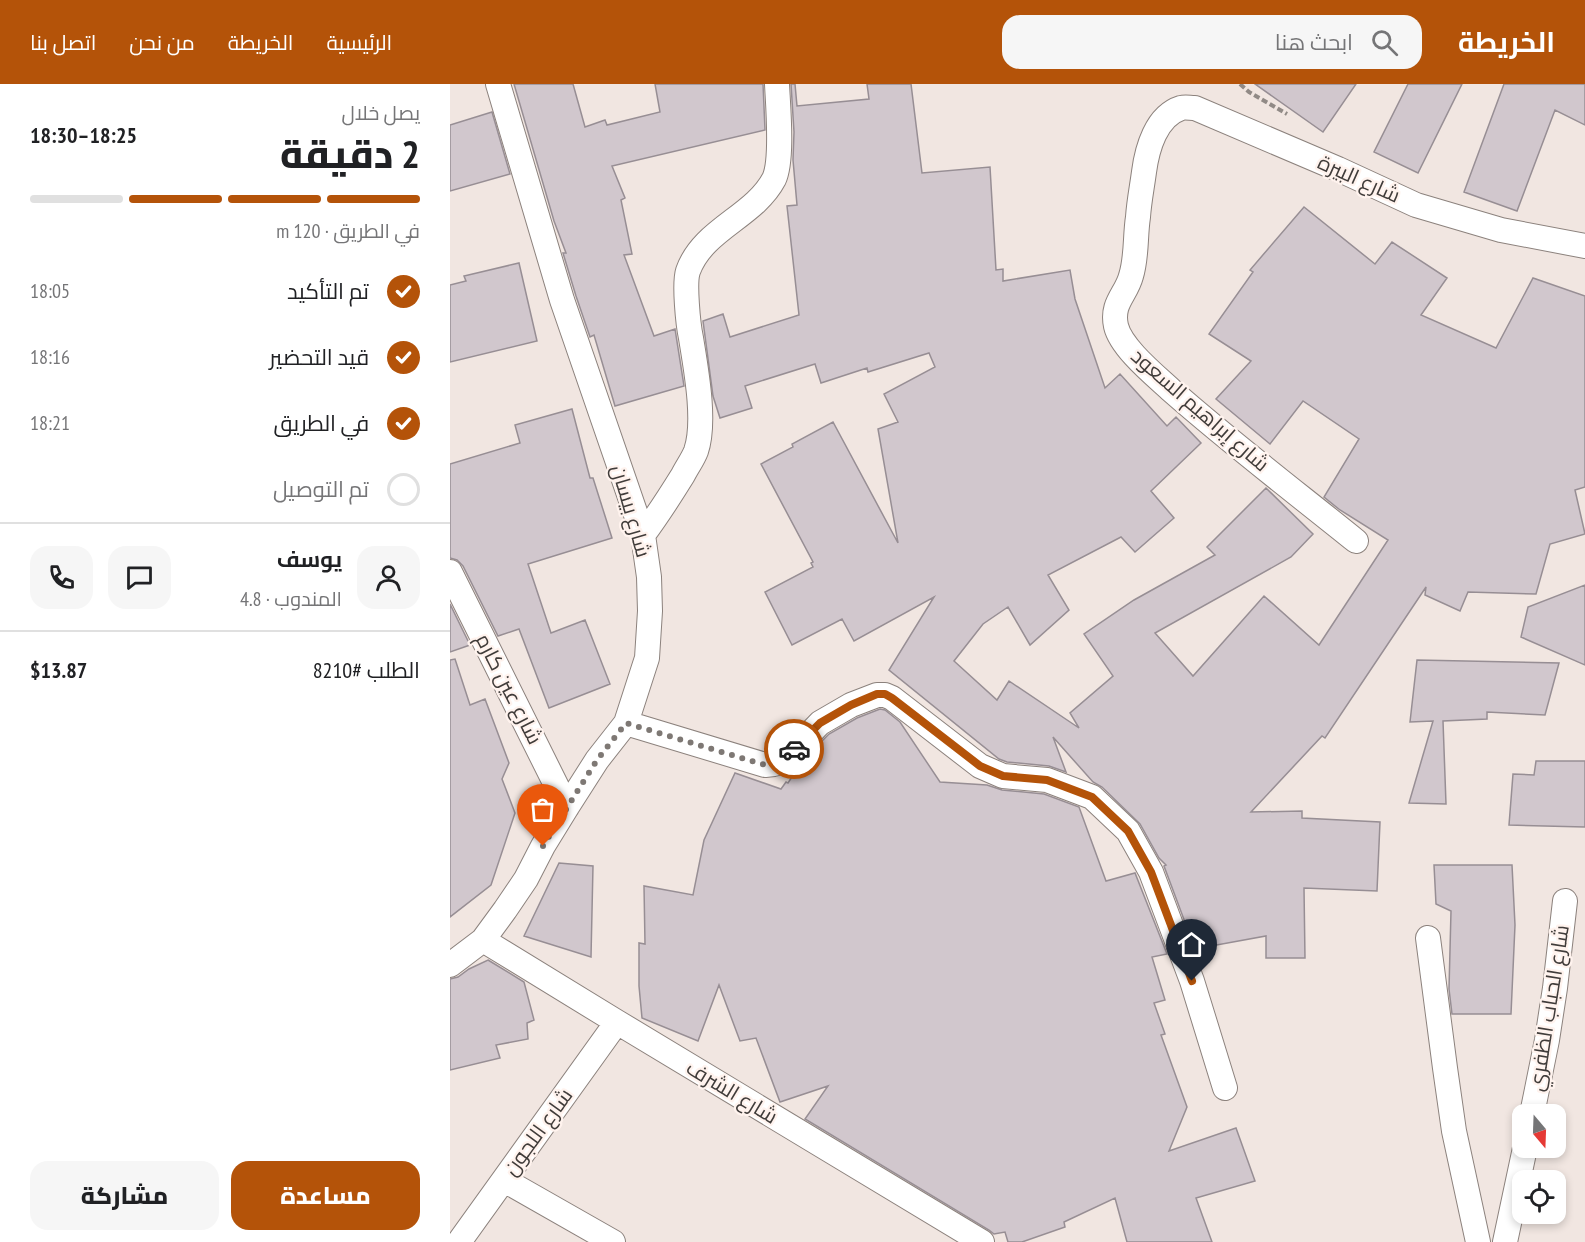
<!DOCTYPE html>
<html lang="ar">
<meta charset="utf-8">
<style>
body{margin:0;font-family:"PT Sans Narrow",Cairo,sans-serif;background:#f6f6f6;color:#202124;direction:rtl;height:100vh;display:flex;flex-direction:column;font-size:22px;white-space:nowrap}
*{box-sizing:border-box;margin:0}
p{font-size:20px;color:#757577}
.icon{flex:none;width:33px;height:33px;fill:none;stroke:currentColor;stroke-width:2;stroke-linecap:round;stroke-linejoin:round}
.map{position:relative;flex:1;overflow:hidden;direction:ltr}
.details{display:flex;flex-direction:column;background:#fff;width:450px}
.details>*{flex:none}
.needle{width:39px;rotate:161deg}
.buttons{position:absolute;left:1062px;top:1020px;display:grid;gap:12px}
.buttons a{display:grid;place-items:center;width:54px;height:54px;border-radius:12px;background:#fff;box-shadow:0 3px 9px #0003;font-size:30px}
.pin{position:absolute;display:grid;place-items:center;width:51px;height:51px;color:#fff;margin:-62px -26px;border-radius:50% 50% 50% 0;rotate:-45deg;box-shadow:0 0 6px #0007}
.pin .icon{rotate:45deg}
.courier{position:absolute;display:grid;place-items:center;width:60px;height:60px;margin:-30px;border:4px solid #b45309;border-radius:50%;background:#fff;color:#222;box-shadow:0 2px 8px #0007}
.head em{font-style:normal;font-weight:800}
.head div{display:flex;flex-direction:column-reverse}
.head{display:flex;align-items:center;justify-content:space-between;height:102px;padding:0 30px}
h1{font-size:39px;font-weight:800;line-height:45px}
.bar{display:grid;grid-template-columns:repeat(4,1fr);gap:9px 6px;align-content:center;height:72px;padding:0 30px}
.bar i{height:8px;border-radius:4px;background:#e0e0e0}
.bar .on{background:#b45309}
.bar p{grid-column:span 4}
.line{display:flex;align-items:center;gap:15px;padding:0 30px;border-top:2px solid #e0e0e0}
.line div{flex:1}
.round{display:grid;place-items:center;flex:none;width:63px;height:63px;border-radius:18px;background:#f6f6f6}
ol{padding:0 30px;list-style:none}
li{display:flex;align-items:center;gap:18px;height:66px}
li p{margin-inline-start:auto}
li .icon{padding:6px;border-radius:50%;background:#b45309;color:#fff;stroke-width:4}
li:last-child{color:#757577}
li i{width:33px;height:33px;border:3px solid #e0e0e0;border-radius:50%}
.action{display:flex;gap:12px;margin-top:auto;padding:12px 30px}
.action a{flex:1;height:69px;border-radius:18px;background:#b45309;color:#fff;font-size:24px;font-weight:800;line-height:69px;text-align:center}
.action a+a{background:#f6f6f6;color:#202124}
header{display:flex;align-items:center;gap:36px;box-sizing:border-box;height:84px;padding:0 30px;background:#b45309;color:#fff}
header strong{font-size:28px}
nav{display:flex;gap:33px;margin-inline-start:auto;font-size:21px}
.search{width:420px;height:54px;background:#f6f6f6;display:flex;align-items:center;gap:15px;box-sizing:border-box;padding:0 21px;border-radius:18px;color:#757577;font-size:22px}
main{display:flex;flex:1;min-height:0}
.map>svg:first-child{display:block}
.building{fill:#d1c7cd;stroke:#978e94;stroke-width:1.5}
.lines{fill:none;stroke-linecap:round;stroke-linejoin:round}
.minor-casing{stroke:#8c827d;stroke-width:26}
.path{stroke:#918a86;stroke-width:4;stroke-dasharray:6 3;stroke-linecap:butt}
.minor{stroke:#fff;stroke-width:24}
.done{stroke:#7e7874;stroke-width:6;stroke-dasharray:0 10.8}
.route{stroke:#b45309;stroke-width:8}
.labels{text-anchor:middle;stroke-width:4.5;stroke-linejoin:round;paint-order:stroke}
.street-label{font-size:21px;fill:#403c3a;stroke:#fff3ee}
</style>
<header>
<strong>الخريطة</strong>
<div class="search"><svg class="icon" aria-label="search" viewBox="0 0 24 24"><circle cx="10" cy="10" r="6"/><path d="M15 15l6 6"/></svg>ابحث هنا</div>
<nav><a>الرئيسية</a><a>الخريطة</a><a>من نحن</a><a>اتصل بنا</a></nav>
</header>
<main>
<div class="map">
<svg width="1135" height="1158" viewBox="0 0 1135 1158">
<rect width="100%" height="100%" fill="#f1e6e1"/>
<path class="building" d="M64,0H123L135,43L155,36L157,41L210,28L205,0H313L315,46L162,82L175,114L171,116L182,170L174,171L204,252L225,245L234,302L165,322L144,251L140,253L126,212L113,169H116L104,137Z
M341,0H345L347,22L419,15L417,0H461L472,89L540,83L546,186L553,185V197L620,186L625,215L655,304L670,290L717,342L726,333L751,359L701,407L724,434L685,468L671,453L598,491L619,526L580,561L558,523L533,540L504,577L547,616L559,597L629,644L620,629L663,592L634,550L684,516L765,471L757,463L816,404L863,450L841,473L705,549L743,592L814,512L869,561L938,456L890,426L874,413L909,355L853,317L820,360L766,315L801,277L759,250L803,188L800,186L854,123L925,180L942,158L997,194L971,231L1046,264L1083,194L1135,212V403L1125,406L1135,450L1100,460L1086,510L1018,508L1010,527L975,511L976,503L875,654L872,652L801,728L852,727V734L930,738L927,807L854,804L855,874H816V852L745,865L714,782L716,781L709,774L690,740L652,703L643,698L603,653L616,688L599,682L557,678L549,675L439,586L484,513L404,557L392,535L342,561L315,508L363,483L361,479L363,478L311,380L343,363L342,360L383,338L448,459L428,345L448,338L434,310L485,283L479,269L418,288L417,284L371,299L365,280L295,302L302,324L270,334L263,312L253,237L273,230L280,253L349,231L337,122L347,121L343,76L344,48Z
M805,0H906L873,48Z
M958,0H1012L968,89L924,68Z
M1053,0H1135V41L1105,26L1067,127L1014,108L1054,0Z
M42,28L60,90L0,107V41Z
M69,179L87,257L0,278V201L16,197L14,192Z
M122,325L140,394H143L162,454L78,480L101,549L135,536L160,600L99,624L69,545L48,552L13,482L7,476L0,474V380L70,359L65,341Z
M1135,501V581L1071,553L1078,523Z
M0,520L20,561L0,568Z
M5,575L20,621L35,615L59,679L52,695L65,729L41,801L0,833V576Z
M967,576L1109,579L1095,631L1037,628V635L993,637L996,720L959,719L983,637L960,638Z
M430,625L435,626L450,638L490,698L537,701L552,706L594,710L629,723L656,797L685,789L717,870L702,873L715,916L704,919L715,950L711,951L737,1023L719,1067L786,1044L805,1097L746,1114L762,1158H677L665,1114L614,1138L615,1143L572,1158H558L555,1148L544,1150L539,1146L355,1035L378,1002L330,1018L306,954L290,957L269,901L248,957L192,934L189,902V859L195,860L194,802L243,811L254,756L285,689L331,705L336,698L338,699L353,676L379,650L407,634Z
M1086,677H1135V743L1059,741L1063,690L1084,691Z
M109,779L143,782L141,873L74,852Z
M984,781H1062L1065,841L1061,930H1002L999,905L1001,827L986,820Z
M38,876L74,898L84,936L77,939L78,955L46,961L50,974L0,986V895L8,893L19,885Z"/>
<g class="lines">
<defs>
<path id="minor" d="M193,451C207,432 220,412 233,391C237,383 243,375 246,367C256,338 246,285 241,254C238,240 234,199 238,187C253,145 304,133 324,95C333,76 328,22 327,0
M906,457C844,407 781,359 722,307C706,292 671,264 666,242C661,219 676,211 681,192C687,173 685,152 688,133C689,118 692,103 694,88C697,65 706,32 731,24C735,23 740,24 745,24L888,85L966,121L1051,146L1135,162
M0,488L117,723
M176,639L315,681L324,680L333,677L370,639L401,621L427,611H435L442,614L530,682L553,692L597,696L642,713L678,747L701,788L742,897L775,1004
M978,854L995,984L1004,1047L1028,1158
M33,856L167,938L532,1158
M0,881L33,856L55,826L76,795L93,762L117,723L147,676L176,639L197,574L200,527L199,493L193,451L112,216L48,0
M1082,1030L1097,956L1105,904L1115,817
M54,1096L163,1158
M9,1158L167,938
M1055,1158L1075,1064"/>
</defs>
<use href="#minor" class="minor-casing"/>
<path class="path" d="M790,0L799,8L837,30"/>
<use href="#minor" class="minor"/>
</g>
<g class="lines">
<path class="done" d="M93,762L147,676L176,639L315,681L333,677L344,665"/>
<path class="route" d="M344,665L370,639L401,621L427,610H435L442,614L530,682L553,692L597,696L642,713L678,747L701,788L742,897"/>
</g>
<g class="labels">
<g class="street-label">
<text transform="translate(909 95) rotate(24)" y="7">شارع البيرة</text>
<text transform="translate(750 326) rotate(41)" y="7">شارع إبراهيم السعود</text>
<text transform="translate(181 427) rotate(74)" y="7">شارع بيسان</text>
<text transform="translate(59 605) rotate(63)" y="7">شارع عين كارم</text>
<text transform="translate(1099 924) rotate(-81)" y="7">شارع الحباب الظفري</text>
<text transform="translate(282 1008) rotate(31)" y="7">شارع الشرف</text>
<text transform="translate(88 1048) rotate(-54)" y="7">شارع اللجون</text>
</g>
</g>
</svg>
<div class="buttons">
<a><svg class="needle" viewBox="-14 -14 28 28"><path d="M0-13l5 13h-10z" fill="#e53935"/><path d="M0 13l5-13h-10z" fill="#757577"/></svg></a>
<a><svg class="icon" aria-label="locate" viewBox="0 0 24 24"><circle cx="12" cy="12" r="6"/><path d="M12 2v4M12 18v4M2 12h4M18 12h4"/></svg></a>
</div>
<div class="pin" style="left:93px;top:762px;background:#ea580c"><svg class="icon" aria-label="bag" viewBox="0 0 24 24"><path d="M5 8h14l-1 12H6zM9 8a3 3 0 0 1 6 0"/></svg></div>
<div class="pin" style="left:742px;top:897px;background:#1f2937"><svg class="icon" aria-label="home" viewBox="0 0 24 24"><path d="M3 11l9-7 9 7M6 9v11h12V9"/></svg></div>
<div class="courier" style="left:344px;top:665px"><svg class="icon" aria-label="car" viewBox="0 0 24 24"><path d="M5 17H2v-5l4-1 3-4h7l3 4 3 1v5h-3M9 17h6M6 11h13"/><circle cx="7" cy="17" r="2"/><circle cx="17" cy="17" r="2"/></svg></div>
</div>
<section class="details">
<div class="head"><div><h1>2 دقيقة</h1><p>يصل خلال</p></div><em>18:25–18:30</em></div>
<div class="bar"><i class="on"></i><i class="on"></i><i class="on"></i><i></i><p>في الطريق · 120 m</p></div>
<ol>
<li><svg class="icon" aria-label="check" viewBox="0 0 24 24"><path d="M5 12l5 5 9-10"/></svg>تم التأكيد<p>18:05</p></li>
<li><svg class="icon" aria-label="check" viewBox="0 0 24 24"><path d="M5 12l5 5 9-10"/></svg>قيد التحضير<p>18:16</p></li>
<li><svg class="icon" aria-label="check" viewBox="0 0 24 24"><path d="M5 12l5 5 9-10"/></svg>في الطريق<p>18:21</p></li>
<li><i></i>تم التوصيل</li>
</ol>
<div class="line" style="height:108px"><a class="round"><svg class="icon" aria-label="person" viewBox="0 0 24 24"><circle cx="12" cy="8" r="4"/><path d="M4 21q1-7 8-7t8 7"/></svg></a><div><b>يوسف</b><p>المندوب · 4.8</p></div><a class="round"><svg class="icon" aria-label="chat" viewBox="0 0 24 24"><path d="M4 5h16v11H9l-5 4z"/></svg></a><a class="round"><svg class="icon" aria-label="phone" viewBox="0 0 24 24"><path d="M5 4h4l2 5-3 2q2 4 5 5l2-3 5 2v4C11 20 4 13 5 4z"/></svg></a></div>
<div class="line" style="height:78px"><div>الطلب #8210</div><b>$13.87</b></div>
<div class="action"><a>مساعدة</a><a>مشاركة</a></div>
</section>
</main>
